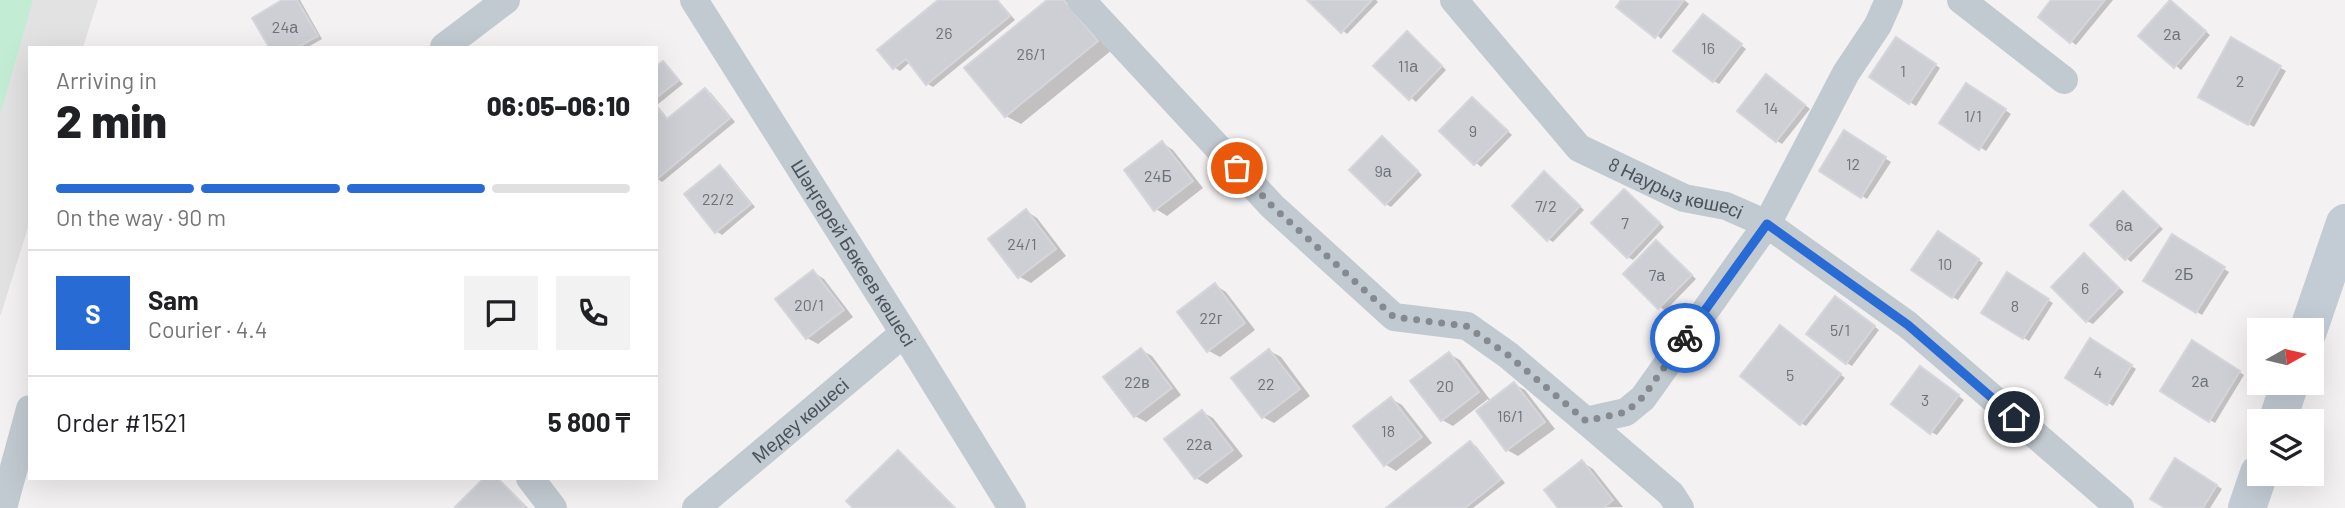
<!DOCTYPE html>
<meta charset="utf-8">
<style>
body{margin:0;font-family:Barlow,sans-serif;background:#f2f2f2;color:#202124;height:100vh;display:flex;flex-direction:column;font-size:26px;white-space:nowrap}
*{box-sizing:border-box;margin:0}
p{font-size:23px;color:#757577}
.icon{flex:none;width:38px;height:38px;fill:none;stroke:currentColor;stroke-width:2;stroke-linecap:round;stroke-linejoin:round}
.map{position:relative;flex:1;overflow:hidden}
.side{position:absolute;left:28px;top:46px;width:630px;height:434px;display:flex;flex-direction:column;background:#fff;border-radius:0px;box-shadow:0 7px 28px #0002}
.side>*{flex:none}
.needle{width:46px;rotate:82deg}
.fabs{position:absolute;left:2247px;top:318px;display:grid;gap:14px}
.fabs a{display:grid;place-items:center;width:77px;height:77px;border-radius:0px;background:#fff;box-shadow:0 7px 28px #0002;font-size:35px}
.pin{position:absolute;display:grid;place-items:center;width:60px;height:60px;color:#fff;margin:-30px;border:4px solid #fff;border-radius:50%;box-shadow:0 2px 7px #0007}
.courier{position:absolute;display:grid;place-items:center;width:70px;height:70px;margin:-35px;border:5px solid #286bd5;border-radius:50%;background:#fff;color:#222;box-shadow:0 2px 9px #0007}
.overview em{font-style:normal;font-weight:800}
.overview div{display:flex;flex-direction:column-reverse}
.overview{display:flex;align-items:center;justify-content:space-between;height:119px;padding:0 28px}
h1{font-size:46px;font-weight:800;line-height:52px}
.bar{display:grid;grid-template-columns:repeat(4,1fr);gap:10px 7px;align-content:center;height:84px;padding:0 28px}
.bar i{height:9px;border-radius:5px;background:#e0e0e0}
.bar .current{background:#286bd5}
.bar p{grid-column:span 4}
.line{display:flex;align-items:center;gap:18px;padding:0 28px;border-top:2px solid #e0e0e0}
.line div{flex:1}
.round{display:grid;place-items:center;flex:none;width:74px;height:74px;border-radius:0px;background:#f2f2f2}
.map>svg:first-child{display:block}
.education{fill:#e3e2e2}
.green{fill:#c3ecd5}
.shadow{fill:#0003}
.building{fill:#cecfd4;stroke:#d5d6db;stroke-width:2}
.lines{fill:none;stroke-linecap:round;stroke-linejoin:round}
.street{stroke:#c2cad1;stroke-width:28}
.secondary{stroke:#c3cbd5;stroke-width:38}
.done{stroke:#858a90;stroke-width:7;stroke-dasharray:0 12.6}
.route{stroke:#286bd5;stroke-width:9}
.labels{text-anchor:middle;stroke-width:7;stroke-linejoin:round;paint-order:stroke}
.number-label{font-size:16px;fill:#6b727a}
.street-label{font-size:19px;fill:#4a535c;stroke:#fff}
</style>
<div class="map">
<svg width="2345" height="508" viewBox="0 0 2345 508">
<rect width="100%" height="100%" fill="#f3f1f1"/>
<path class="education" d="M0,0H98L83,47H30V221L0,317Z"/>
<path class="green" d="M0,0H33L0,115Z"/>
<path class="shadow" d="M286,0H300L322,39L308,47H271L254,18Z
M941,0H998L1015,20L933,87L928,84L910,62L900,71L894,67Z
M1050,0H1068L1112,50L1021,124L1006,116Z
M1309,0H1376L1378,2L1347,34Z
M1624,0H1684L1689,4L1661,39Z
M2053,0H2113L2076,45L2040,17Z
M2175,5L2210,35L2181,70L2141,36Z
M1708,19L1746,49L1719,84L1714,81Z
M1413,37L1446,70L1416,102L1376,66Z
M2232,40L2286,71L2254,127L2200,96Z
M1902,42L1940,68L1916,106L1872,77Z
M663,63L683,84L657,105L669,120L705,90L711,93L735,122L662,182L656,178V68Z
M1772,79L1810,109L1782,144L1777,141Z
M1967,85L2011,114L1986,151L1942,122Z
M1472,99L1512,135L1481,167L1441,131Z
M1845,133L1891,162L1867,199L1821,170Z
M1387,142L1422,175L1391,207L1386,204Z
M1162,143L1173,150L1203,188L1167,216L1156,209Z
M721,167L726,171L755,207L722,235L716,231Z
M1545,174L1584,210L1553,242L1548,239Z
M2124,193L2163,229L2131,262L2126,258Z
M1629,194L1664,227L1633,260L1628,257Z
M1026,211L1037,218L1066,256L1031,283L1020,277L990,239Z
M1944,236L1983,263L1958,300L1953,297Z
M2173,236L2229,272L2202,315L2146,280Z
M1662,246L1696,279L1665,311L1625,274Z
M2084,255L2124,292L2093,324L2087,321Z
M813,272L824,279L853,317L818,344L807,338Z
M2007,275L2053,303L2029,341L1984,312Z
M1215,285L1226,292L1255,330L1220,357L1209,351L1179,312Z
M1841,301L1879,330L1852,366L1847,363Z
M1786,331L1845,378L1806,426L1801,423Z
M2091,340L2136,369L2113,406L2067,378Z
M2192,342L2244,375L2215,423L2162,391Z
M1141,350L1152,356L1181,395L1146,422L1135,416Z
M1270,351L1281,357L1310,396L1274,423L1263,417Z
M1449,354L1460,360L1491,401L1514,384L1525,390L1555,429L1518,456L1507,450L1488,399L1453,426L1442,420Z
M1925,371L1964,400L1937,435L1931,432Z
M1391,399L1402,405L1432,443L1396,471L1385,464Z
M1202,412L1213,418L1243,456L1207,484L1196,478Z
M1471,443L1476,446L1505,483L1473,508H1389Z
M2176,460L2222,489L2210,508H2168Z
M1582,462L1593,469L1623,507L1560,508Z
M486,478H498L528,508H459L458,507Z"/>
<path class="building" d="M282,0H297L318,36L298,47H269L252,18Z
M938,0H997L1010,16L926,85L906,59L893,69L877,50Z
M1047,0H1064L1098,41L1005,117L964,68Z
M1307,0H1372L1341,33Z
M1621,0H1684L1655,38L1616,7Z
M2051,0H2105L2070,43L2038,17Z
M2170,0L2206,31L2174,68L2138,36Z
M1703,14L1742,44L1713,82L1673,51Z
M1407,31L1442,66L1409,100L1373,66Z
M1896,37L1936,64L1909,104L1869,77Z
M2231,37L2281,66L2248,125L2198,97Z
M663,61L679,80L656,98V66Z
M1766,74L1805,105L1776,142L1737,111Z
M1966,83L2006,109L1979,150L1939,123Z
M705,88L730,118L656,180V106L667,119Z
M1472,97L1508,131L1474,165L1439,131Z
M1844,130L1886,157L1861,198L1819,171Z
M1382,136L1418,171L1385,205L1349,170Z
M1162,141L1193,181L1154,211L1124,170Z
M720,165L751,204L715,233L684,194Z
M1544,171L1580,206L1547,241L1512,206Z
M1624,189L1660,223L1627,258L1591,223Z
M2123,191L2159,226L2125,260L2090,225Z
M1026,209L1056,249L1018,278L988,239Z
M1938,231L1979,259L1952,298L1911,270Z
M2172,234L2225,267L2196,313L2143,281Z
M1656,240L1692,275L1658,309L1623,274Z
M2084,253L2119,288L2086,322L2051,287Z
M813,270L844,310L806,339L775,299Z
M2007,272L2049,299L2023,339L1981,313Z
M1215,283L1245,323L1207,352L1177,312Z
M1835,296L1875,326L1846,364L1806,334Z
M1780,325L1841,374L1800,425L1740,376Z
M2090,338L2132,365L2107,405L2065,378Z
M2192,340L2240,371L2209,422L2160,391Z
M1141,348L1172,388L1134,417L1103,377Z
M1269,349L1300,389L1262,418L1231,378Z
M1449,352L1479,392L1441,421L1410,381Z
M1920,366L1959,395L1930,434L1891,404Z
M1514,382L1545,422L1506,451L1476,411Z
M1391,397L1422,437L1384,466L1353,426Z
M1202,410L1233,450L1195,479L1164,439Z
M1470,441L1501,479L1465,508H1386Z
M898,450L955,508H853L846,501Z
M2175,458L2217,485L2203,508H2165L2150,499Z
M1582,460L1613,500L1603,508H1558L1544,490Z
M484,478H497L525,506L523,508H457L455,507Z"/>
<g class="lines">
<g class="street">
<path id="s1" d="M694,0L904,333L1012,508"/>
<path d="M1081,0L1272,206L1394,317L1467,326L1508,355L1586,421L1626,412L1643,398L1767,224L1846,73L1878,25L1889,0"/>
<path id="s2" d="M1454,0L1579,148L1684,198L1726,206L1767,224L1908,325L2120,508"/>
<path d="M1961,0L2064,80"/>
<path d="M444,47L506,0"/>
<path d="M1586,421L1671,494L1680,508"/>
<path d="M530,478L553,508"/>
<path d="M3,508L30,409"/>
<path id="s3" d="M696,508L904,333"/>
</g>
<path class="secondary" d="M2308,331L2345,223
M2277,422L2290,383
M2247,508L2259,473"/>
</g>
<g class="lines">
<path class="done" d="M1237,168L1272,206L1394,317L1466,326L1508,355L1586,421L1626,412L1643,397L1685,338"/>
<path class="route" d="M1685,338L1767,224L1908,325L2014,417"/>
</g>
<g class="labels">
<g class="number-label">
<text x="285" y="33">24а</text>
<text x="944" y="39">26</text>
<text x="2172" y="40">2а</text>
<text x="1708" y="54">16</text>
<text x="1031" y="60">26/1</text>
<text x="1408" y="72">11а</text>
<text x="1903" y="77">1</text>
<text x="2240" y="87">2</text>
<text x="1771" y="114">14</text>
<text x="1973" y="122">1/1</text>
<text x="1473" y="137">9</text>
<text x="1853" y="170">12</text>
<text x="1383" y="177">9а</text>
<text x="1158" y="182">24Б</text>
<text x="718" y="205">22/2</text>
<text x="1546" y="212">7/2</text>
<text x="1625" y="229">7</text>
<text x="2124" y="231">6а</text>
<text x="1022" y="250">24/1</text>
<text x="1945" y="270">10</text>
<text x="2184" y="280">2Б</text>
<text x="1657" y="281">7а</text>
<text x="2085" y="294">6</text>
<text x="809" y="311">20/1</text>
<text x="2015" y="312">8</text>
<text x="1211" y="324">22г</text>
<text x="1840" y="336">5/1</text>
<text x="2098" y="378">4</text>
<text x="1790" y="381">5</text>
<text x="2200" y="387">2а</text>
<text x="1137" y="388">22в</text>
<text x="1266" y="390">22</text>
<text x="1445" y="392">20</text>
<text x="1925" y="406">3</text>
<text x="1510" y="422">16/1</text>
<text x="1388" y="437">18</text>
<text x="1199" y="450">22а</text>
</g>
<g class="street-label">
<text dy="7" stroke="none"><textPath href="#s2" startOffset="299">8 Наурыз көшесі</textPath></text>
<text dy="7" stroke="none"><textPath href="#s1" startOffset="299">Шәңгерей Бөкеев көшесі</textPath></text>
<text dy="7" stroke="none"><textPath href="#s3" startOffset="136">Медеу көшесі</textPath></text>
</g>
</g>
</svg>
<div class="fabs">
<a><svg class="needle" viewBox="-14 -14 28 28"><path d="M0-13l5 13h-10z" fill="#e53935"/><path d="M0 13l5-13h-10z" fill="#757577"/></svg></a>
<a><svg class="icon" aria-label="layers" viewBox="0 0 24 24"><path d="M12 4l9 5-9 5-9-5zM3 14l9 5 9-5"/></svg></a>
</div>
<div class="pin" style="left:1237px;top:168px;background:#ea580c"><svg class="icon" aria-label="bag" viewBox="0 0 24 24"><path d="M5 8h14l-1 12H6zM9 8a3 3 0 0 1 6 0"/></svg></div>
<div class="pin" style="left:2014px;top:417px;background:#1f2937"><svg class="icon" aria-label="home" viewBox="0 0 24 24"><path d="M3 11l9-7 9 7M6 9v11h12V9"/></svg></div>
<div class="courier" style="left:1685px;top:338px"><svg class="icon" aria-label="bike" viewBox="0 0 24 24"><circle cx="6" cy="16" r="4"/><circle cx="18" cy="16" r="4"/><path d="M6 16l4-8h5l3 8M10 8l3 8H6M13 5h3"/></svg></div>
<section class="side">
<div class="overview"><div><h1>2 min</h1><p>Arriving in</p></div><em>06:05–06:10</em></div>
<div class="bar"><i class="current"></i><i class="current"></i><i class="current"></i><i></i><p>On the way · 90 m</p></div>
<div class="line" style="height:126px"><b class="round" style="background:#286bd5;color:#fff">S</b><div><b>Sam</b><p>Courier · 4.4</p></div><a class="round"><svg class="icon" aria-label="chat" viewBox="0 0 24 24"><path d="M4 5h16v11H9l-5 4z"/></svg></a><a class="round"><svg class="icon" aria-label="phone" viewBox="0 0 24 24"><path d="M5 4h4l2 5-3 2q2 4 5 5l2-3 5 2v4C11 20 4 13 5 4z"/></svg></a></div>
<div class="line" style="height:91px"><div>Order #1521</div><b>5 800 ₸</b></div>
</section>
</div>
